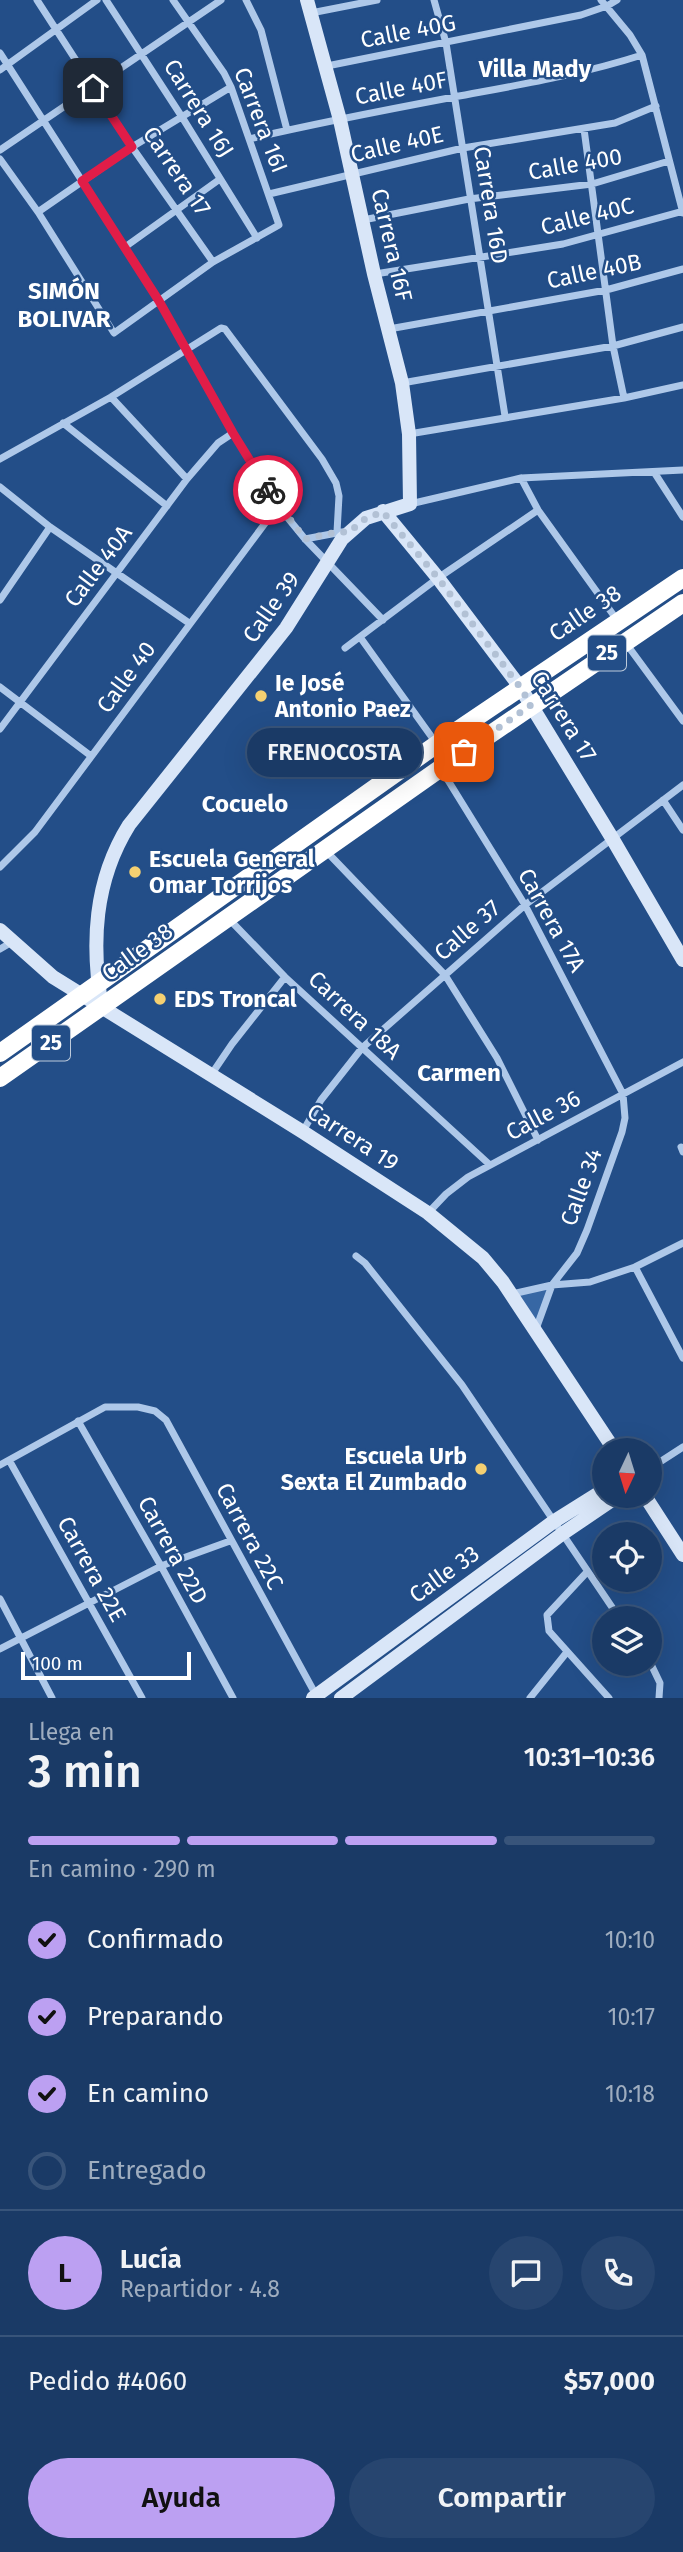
<!DOCTYPE html>
<html lang="es">
<meta charset="utf-8">
<style>
body{margin:0;font-family:"Fira Sans",sans-serif;background:#27456f;color:#f1f3f6;height:100vh;display:flex;flex-direction:column;font-size:26px;white-space:nowrap}
*{box-sizing:border-box;margin:0}
p{font-size:23px;color:#9fadbf}
.icon{flex:none;width:38px;height:38px;fill:none;stroke:currentColor;stroke-width:2;stroke-linecap:round;stroke-linejoin:round}
.map{position:relative;height:1698px;overflow:hidden}
.details{display:flex;flex-direction:column;background:#1a3a66;flex:1}
.details>*{flex:none}
.needle{width:46px;rotate:184deg}
.tools{position:absolute;left:592px;top:1438px;display:grid;gap:14px}
.tools a{display:grid;place-items:center;width:70px;height:70px;border-radius:50%;background:#1a3a66;box-shadow:0 7px 28px #0002,0 0 0 2px #38547a;font-size:35px}
.scale{position:absolute;left:21px;bottom:18px;width:170px;box-sizing:border-box;padding-left:7px;border:4px solid #fff;border-top:0;font-size:19px;line-height:24px;white-space:nowrap;color:#fff;-webkit-text-stroke:5px #234e88;paint-order:stroke}
.pin{position:absolute;display:grid;place-items:center;width:60px;height:60px;color:#fff;margin:-30px;border-radius:14px;box-shadow:0 4px 10px #0006}
.courier{position:absolute;display:grid;place-items:center;width:70px;height:70px;margin:-35px;border:5px solid #e11d48;border-radius:50%;background:#fff;color:#222;box-shadow:0 2px 9px #0007}
.bubble{position:absolute;height:49px;border-radius:24px;background:#1a3a66;box-shadow:0 7px 28px #0002,0 0 0 2px #38547a;font-size:23px;font-weight:600;line-height:49px;text-align:center}
.overview em{font-style:normal;font-weight:600}
.overview div{display:flex;flex-direction:column-reverse}
.overview{display:flex;align-items:center;justify-content:space-between;height:119px;padding:0 28px}
h1{font-size:46px;font-weight:600;line-height:52px}
.bar{display:grid;grid-template-columns:repeat(4,1fr);gap:10px 7px;align-content:center;height:84px;padding:0 28px}
.bar i{height:9px;border-radius:5px;background:#38547a}
.bar .on{background:#bca0f2}
.bar p{grid-column:span 4}
.line{display:flex;align-items:center;gap:18px;padding:0 28px;border-top:2px solid #38547a}
.line div{flex:1}
.round{display:grid;place-items:center;flex:none;width:74px;height:74px;border-radius:37px;background:#27456f}
ol{padding:0 28px;list-style:none}
li{display:flex;align-items:center;gap:21px;height:77px}
li p{margin-inline-start:auto}
li .icon{padding:7px;border-radius:50%;background:#bca0f2;color:#111;stroke-width:4}
li:last-child{color:#9fadbf}
li i{width:38px;height:38px;border:4px solid #38547a;border-radius:50%}
.primary-button{display:flex;gap:14px;margin-top:auto;padding:14px 28px}
.primary-button a{flex:1;height:80px;border-radius:42px;background:#bca0f2;color:#111;font-size:28px;font-weight:600;line-height:80px;text-align:center}
.primary-button a+a{background:#27456f;color:#f1f3f6}
.map>svg:first-child{display:block}
.park{fill:url(#park-tufts)}
.lines{fill:none;stroke-linecap:round;stroke-linejoin:round}
.street{stroke:#aec8e9;stroke-width:7}
.secondary{stroke:#d9e6f8;stroke-width:14}
.highway{stroke:#fff;stroke-width:18}
.done{stroke:#b2c1d5;stroke-width:7;stroke-dasharray:0 12.6}
.route{stroke:#e11d48;stroke-width:9}
.poi-dot{fill:#f5d071;stroke:#234e88;stroke-width:2.5}
.labels{text-anchor:middle;stroke-width:5;stroke-linejoin:round;paint-order:stroke}
.shield{fill:#234e88;stroke:#bdcadb;stroke-width:2}
.shield-label{font-size:21px;font-weight:bold;fill:#fff}
.street-label{font-size:23px;fill:#fff;stroke:#234e88}
.poi-label{font-size:23px;font-weight:bold;fill:#fff;stroke:#234e88;text-anchor:start}
.neighbourhood-label{font-size:24px;font-weight:bold;fill:#fff;stroke:#234e88}
</style>
<div class="map">
<svg width="683" height="1698" viewBox="0 0 683 1698">
<defs>
<pattern id="park-tufts" width="24" height="20" patternUnits="userSpaceOnUse" patternTransform="scale(1.75)"><rect width="24" height="20" fill="#3767a4"/><path d="M3 7l-1-3M5 7V3M7 7l1-3M15 17l-1-3M17 17v-4M19 17l1-3" fill="none" stroke="#557eb2"/></pattern>
</defs>
<rect width="100%" height="100%" fill="#234e88"/>
<path class="park" d="M552,1285L536,1330L512,1294Z"/>
<g class="lines">
<path class="street" d="M37,0L132,147L213,262
M106,0L182,117L257,238
M246,0L261,30L287,130
M434,0L446,43L505,416
M601,0L630,35L642,55L683,213
M311,13L377,0
M0,53L159,301L233,433L278,506L305,539L383,620
M327,66L581,15L607,6L617,0
M0,70L97,0
M584,129L613,346L624,398
M249,139C317,123 385,110 454,97C518,85 580,75 642,55
M0,150L221,0
M0,159L38,212L114,333L213,262L279,225L231,87L224,73L173,0
M269,194L463,148L615,123L656,106
M38,212L132,147L231,87
M363,220L469,199L592,184L669,161
M125,247L220,179
M375,274L563,244L683,211
M389,329L606,290L683,269
M402,383L613,346L683,327
M111,397L187,479
M63,423L167,506
M409,434L624,398L683,385
M0,459L111,397L221,328L225,329L322,459L336,483L339,496L337,532
M654,472L683,517
M521,478L538,510L617,620
M0,487L50,527L189,623
M410,504L521,478L683,470
M305,539L342,532
M0,600L50,527
M360,637L436,743
M625,642L683,721
M345,648L438,578L538,510
M0,687L91,756
M0,729L187,479L218,443L233,433
M441,769L525,905L623,1094L625,1118L622,1132L587,1230L577,1253L552,1285L536,1329
M663,800L683,830
M325,850L445,975L497,1058L538,1140
M0,867L35,832L278,506
M228,918L285,977L490,1165
M0,949L12,942
M211,1075L232,1044L285,977
M303,1131L321,1100L362,1048L525,905L683,785
M681,1147L683,1152
M428,1213L446,1194L468,1177L683,1062
M356,1256L365,1263L462,1385L620,1619
M635,1267L683,1358
M512,1294L552,1285L590,1282L635,1267L683,1243
M78,1421L161,1566L233,1698
M9,1460L142,1698
M0,1465L105,1407H138L155,1411L166,1420L317,1697
M649,1469L683,1447
M587,1572L547,1615L549,1631L609,1698
M0,1599L52,1698
M0,1649L161,1566L230,1541
M649,1660L660,1683L659,1698
M530,1698L567,1652"/>
<path class="secondary" d="M383,511L438,578L520,687L612,838L683,960
M0,930L53,977L303,1132L428,1213L483,1258L503,1282L615,1451
M102,1008C91,944 94,881 129,825L286,628L342,539L366,518L410,504L409,434L402,383L374,274L340,120L307,0
M645,1496L683,1555
M313,1698L553,1522L604,1490
M341,1698L562,1534L618,1496"/>
<path class="highway" d="M0,1053L437,744L683,578
M0,1078L441,768L683,603"/>
</g>
<g class="lines">
<path class="done" d="M268,490L305,539L337,532H349L366,518L383,512L438,578L520,687L531,705L464,752"/>
<path class="route" d="M93,88L132,147L82,181L159,301L233,433L268,490"/>
</g>
<g class="poi-dot">
<circle cx="261" cy="696" r="7"/>
<circle cx="135" cy="872" r="7"/>
<circle cx="160" cy="999" r="7"/>
<circle cx="481" cy="1469" r="7"/>
</g>
<g class="labels">
<g class="shield">
<rect x="588" y="635.5" width="38" height="35" rx="5"/>
<rect x="32" y="1025.5" width="38" height="35" rx="5"/>
</g>
<g class="shield-label">
<text x="607" y="660">25</text>
<text x="51" y="1050">25</text>
</g>
<g class="street-label">
<text transform="translate(408 31) rotate(-11)" y="8">Calle 40G</text>
<text transform="translate(401 88) rotate(-11)" y="8">Calle 40F</text>
<text transform="translate(199 108) rotate(58)" y="8">Carrera 16J</text>
<text transform="translate(261 120) rotate(69)" y="8">Carrera 16I</text>
<text transform="translate(397 144) rotate(-13)" y="8">Calle 40E</text>
<text transform="translate(575 164) rotate(-10)" y="8">Calle 400</text>
<text transform="translate(177 171) rotate(56)" y="8">Carrera 17</text>
<text transform="translate(491 205) rotate(81)" y="8">Carrera 16D</text>
<text transform="translate(587 216) rotate(-14)" y="8">Calle 40C</text>
<text transform="translate(392 245) rotate(77)" y="8">Carrera 16F</text>
<text transform="translate(594 271) rotate(-12)" y="8">Calle 40B</text>
<text transform="translate(98 566) rotate(-53)" y="8">Calle 40A</text>
<text transform="translate(271 607) rotate(-55)" y="8">Calle 39</text>
<text transform="translate(585 613) rotate(-34)" y="8">Calle 38</text>
<text transform="translate(126 677) rotate(-54)" y="8">Calle 40</text>
<text transform="translate(564 716) rotate(58)" y="8">Carrera 17</text>
<text transform="translate(552 920) rotate(61)" y="8">Carrera 17A</text>
<text transform="translate(467 930) rotate(-41)" y="8">Calle 37</text>
<text transform="translate(137 952) rotate(-36)" y="8">Calle 38</text>
<text transform="translate(355 1015) rotate(43)" y="8">Carrera 18A</text>
<text transform="translate(543 1115) rotate(-28)" y="8">Calle 36</text>
<text transform="translate(353 1137) rotate(33)" y="8">Carrera 19</text>
<text transform="translate(581 1187) rotate(-70)" y="8">Calle 34</text>
<text transform="translate(250 1536) rotate(62)" y="8">Carrera 22C</text>
<text transform="translate(173 1550) rotate(61)" y="8">Carrera 22D</text>
<text transform="translate(92 1569) rotate(61)" y="8">Carrera 22E</text>
<text transform="translate(444 1574) rotate(-36)" y="8">Calle 33</text>
</g>
<g class="poi-label">
<text x="275" y="691">Ie José<tspan x="275" dy="26">Antonio Paez</tspan></text>
<text x="149" y="867">Escuela General<tspan x="149" dy="26">Omar Torrijos</tspan></text>
<text x="174" y="1007">EDS Troncal</text>
<text x="467" y="1464" text-anchor="end">Escuela Urb<tspan x="467" dy="26">Sexta El Zumbado</tspan></text>
</g>
<g class="neighbourhood-label">
<text x="535" y="77">Villa Mady</text>
<text x="64" y="299">SIMÓN<tspan x="64" dy="28">BOLIVAR</tspan></text>
<text x="245" y="812">Cocuelo</text>
<text x="459" y="1081">Carmen</text>
</g>
</g>
</svg>
<div class="tools">
<a><svg class="needle" viewBox="-14 -14 28 28"><path d="M0-13l5 13h-10z" fill="#e53935"/><path d="M0 13l5-13h-10z" fill="#9fadbf"/></svg></a>
<a><svg class="icon" aria-label="locate" viewBox="0 0 24 24"><circle cx="12" cy="12" r="6"/><path d="M12 2v4M12 18v4M2 12h4M18 12h4"/></svg></a>
<a><svg class="icon" aria-label="layers" viewBox="0 0 24 24"><path d="M12 4l9 5-9 5-9-5zM3 14l9 5 9-5"/></svg></a>
</div>
<div class="scale">100 m</div>
<div class="pin" style="left:464px;top:752px;background:#ea580c"><svg class="icon" aria-label="bag" viewBox="0 0 24 24"><path d="M5 8h14l-1 12H6zM9 8a3 3 0 0 1 6 0"/></svg></div>
<div class="pin" style="left:93px;top:88px;background:#1f2937"><svg class="icon" aria-label="home" viewBox="0 0 24 24"><path d="M3 11l9-7 9 7M6 9v11h12V9"/></svg></div>
<div class="courier" style="left:268px;top:490px"><svg class="icon" aria-label="bike" viewBox="0 0 24 24"><circle cx="6" cy="16" r="4"/><circle cx="18" cy="16" r="4"/><path d="M6 16l4-8h5l3 8M10 8l3 8H6M13 5h3"/></svg></div>
<div class="bubble" style="left:247px;top:728px;width:175px">FRENOCOSTA</div>
</div>
<section class="details">
<div class="overview"><div><h1>3 min</h1><p>Llega en</p></div><em>10:31–10:36</em></div>
<div class="bar"><i class="on"></i><i class="on"></i><i class="on"></i><i></i><p>En camino · 290 m</p></div>
<ol>
<li><svg class="icon" aria-label="check" viewBox="0 0 24 24"><path d="M5 12l5 5 9-10"/></svg>Confirmado<p>10:10</p></li>
<li><svg class="icon" aria-label="check" viewBox="0 0 24 24"><path d="M5 12l5 5 9-10"/></svg>Preparando<p>10:17</p></li>
<li><svg class="icon" aria-label="check" viewBox="0 0 24 24"><path d="M5 12l5 5 9-10"/></svg>En camino<p>10:18</p></li>
<li><i></i>Entregado</li>
</ol>
<div class="line" style="height:126px"><b class="round" style="background:#bca0f2;color:#111">L</b><div><b>Lucía</b><p>Repartidor · 4.8</p></div><a class="round"><svg class="icon" aria-label="chat" viewBox="0 0 24 24"><path d="M4 5h16v11H9l-5 4z"/></svg></a><a class="round"><svg class="icon" aria-label="phone" viewBox="0 0 24 24"><path d="M5 4h4l2 5-3 2q2 4 5 5l2-3 5 2v4C11 20 4 13 5 4z"/></svg></a></div>
<div class="line" style="height:91px"><div>Pedido #4060</div><b>$57,000</b></div>
<div class="primary-button"><a>Ayuda</a><a>Compartir</a></div>
</section>
